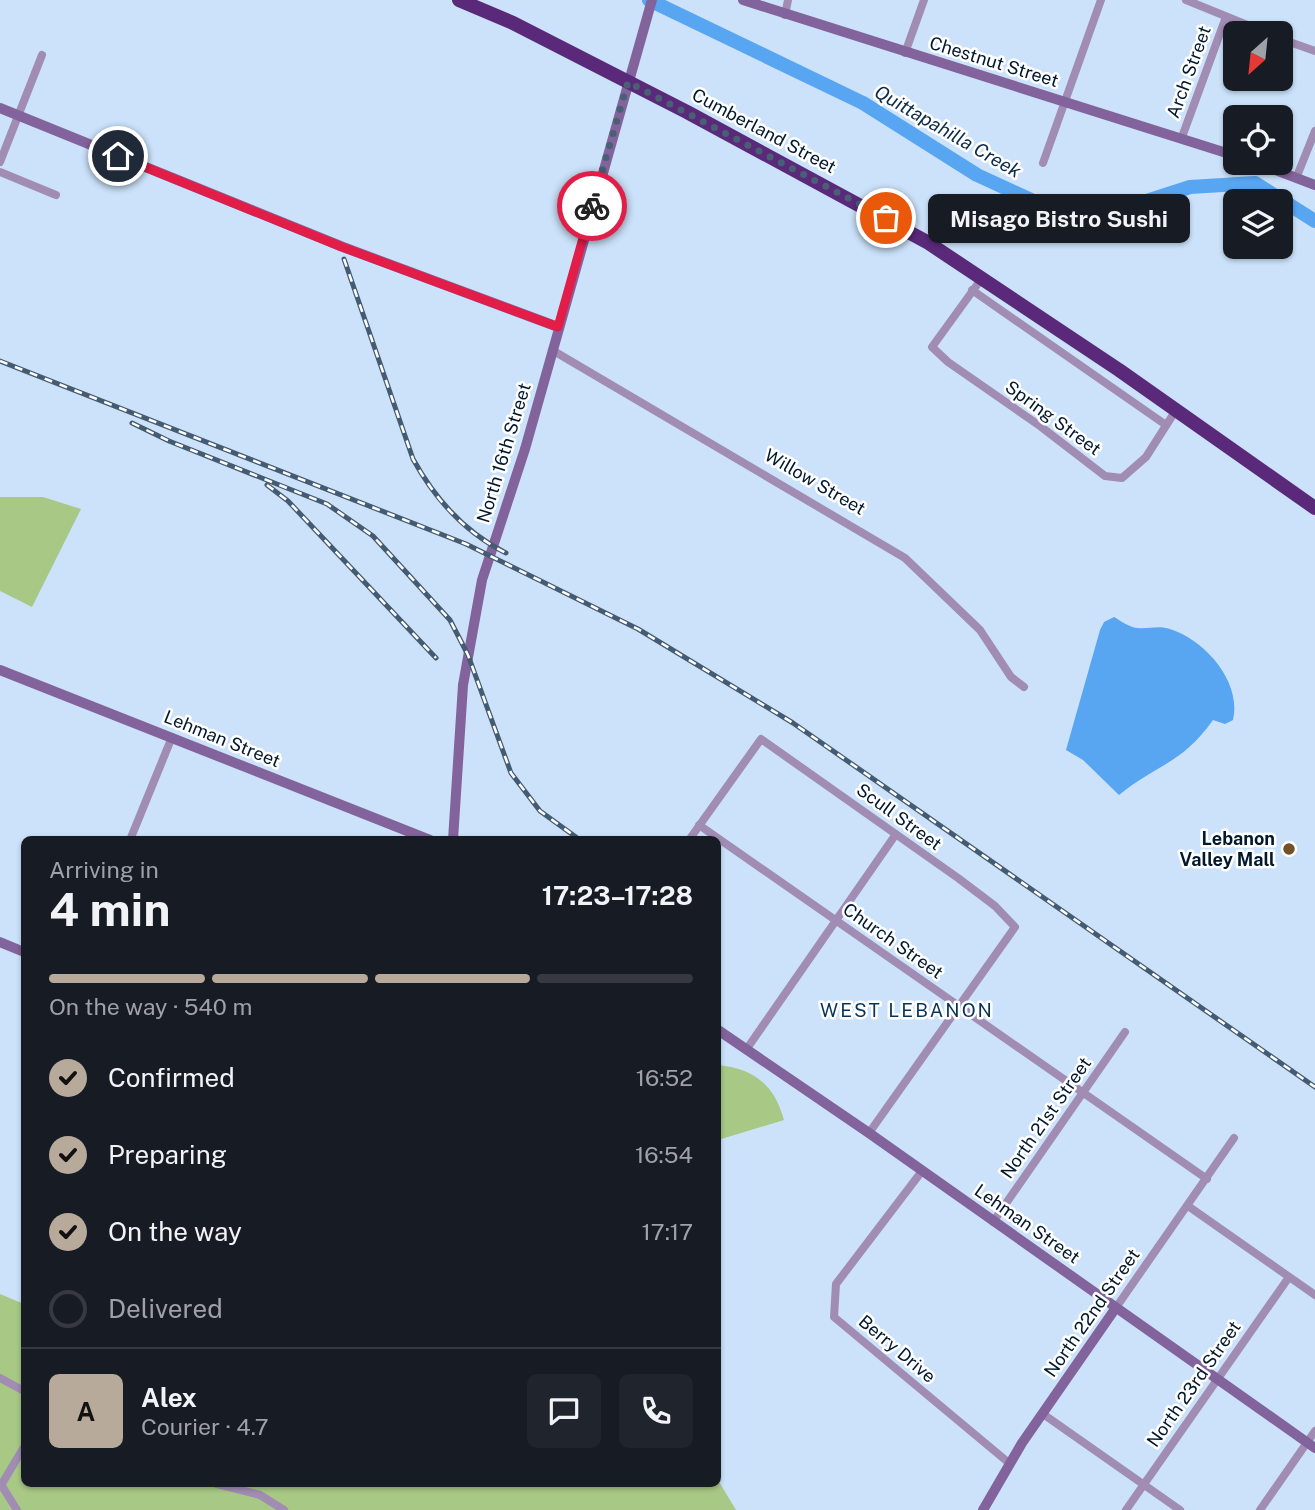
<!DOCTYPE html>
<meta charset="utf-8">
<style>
body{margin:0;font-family:"Public Sans",sans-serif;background:#20242c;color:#f1f3f6;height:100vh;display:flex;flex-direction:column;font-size:26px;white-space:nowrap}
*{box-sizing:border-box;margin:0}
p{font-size:23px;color:#9ea1a6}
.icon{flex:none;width:38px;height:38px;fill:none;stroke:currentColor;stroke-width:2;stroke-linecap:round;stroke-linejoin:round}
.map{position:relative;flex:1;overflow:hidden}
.details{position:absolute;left:21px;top:836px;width:700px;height:651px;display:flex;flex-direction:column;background:#171b24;border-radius:10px;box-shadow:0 2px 5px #0004}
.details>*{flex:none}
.needle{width:46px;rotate:207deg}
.tools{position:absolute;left:1223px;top:21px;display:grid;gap:14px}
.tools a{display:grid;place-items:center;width:70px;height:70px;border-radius:10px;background:#171b24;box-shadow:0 2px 5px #0004;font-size:35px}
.pin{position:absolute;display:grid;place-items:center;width:60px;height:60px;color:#fff;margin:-30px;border:4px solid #fff;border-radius:50%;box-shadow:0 2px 7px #0007}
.courier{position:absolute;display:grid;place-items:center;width:70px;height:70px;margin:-35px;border:5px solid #e11d48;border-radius:50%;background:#fff;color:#222;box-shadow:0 2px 9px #0007}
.bubble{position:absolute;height:49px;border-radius:10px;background:#171b24;box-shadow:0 2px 5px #0004;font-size:23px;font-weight:700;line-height:49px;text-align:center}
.headline em{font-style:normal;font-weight:700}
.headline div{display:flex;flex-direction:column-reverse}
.headline{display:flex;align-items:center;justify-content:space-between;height:119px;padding:0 28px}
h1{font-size:46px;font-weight:700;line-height:52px}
.bar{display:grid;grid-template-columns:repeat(4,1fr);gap:10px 7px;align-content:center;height:84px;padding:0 28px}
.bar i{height:9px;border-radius:5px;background:#363941}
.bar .current{background:#b8aa9a}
.bar p{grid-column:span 4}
.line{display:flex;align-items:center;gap:18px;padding:0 28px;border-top:2px solid #363941}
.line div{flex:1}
.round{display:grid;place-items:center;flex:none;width:74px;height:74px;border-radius:10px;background:#20242c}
ol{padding:0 28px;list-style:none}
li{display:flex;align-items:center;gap:21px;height:77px}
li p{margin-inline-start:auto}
li .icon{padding:7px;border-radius:50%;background:#b8aa9a;color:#111;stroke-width:4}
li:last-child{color:#9ea1a6}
li i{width:38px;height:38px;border:4px solid #363941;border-radius:50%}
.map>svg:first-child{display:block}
.green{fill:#a8c885}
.water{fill:#58a6f1}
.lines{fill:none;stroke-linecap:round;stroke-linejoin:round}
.river{stroke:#58a6f1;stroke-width:14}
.street{stroke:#a18cb3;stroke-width:8}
.secondary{stroke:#83639b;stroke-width:10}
.highway{stroke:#5a297a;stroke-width:14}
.rail-casing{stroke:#455b71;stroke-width:5}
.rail{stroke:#fff;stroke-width:2.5;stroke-dasharray:8;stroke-linecap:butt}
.done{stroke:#485f75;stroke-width:7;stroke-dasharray:0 12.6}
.route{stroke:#e11d48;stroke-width:9}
.poi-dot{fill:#735129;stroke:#fff;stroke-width:2.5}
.labels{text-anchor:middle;stroke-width:5;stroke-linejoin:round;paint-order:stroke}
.street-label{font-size:18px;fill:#02182d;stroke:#fff}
.poi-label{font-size:18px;font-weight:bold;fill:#02182d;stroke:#fff;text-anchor:end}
.water-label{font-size:19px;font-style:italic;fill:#0b2c4a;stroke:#fff}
.neighbourhood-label{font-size:19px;letter-spacing:2px;fill:#07345a;stroke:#fff}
</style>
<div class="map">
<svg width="1315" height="1510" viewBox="0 0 1315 1510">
<rect width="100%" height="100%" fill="#cbe2fa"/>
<path class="green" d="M0,497H43L81,509L32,607L0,591Z
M718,1065C755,1069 774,1085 784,1120L718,1140Z
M0,1294L24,1304V1484H718V1480L736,1510H0Z"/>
<path class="water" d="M1114,617C1121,621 1130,628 1138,628C1149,629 1159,625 1170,629C1205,640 1242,682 1233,720L1225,724L1213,720C1182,764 1157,764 1119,795L1083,760L1066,750L1100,630L1104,622Z"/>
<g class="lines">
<path class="river" d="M649,0L863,103L977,175L1053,210L1097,217L1190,187L1255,183L1315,221"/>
<path class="street" d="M1186,0L1267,33
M785,15L788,0
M1281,39L1315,51
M905,53L924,0
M1182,137L1226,17
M0,162L42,55
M1043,163L1101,0
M0,172L56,195
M1297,176L1315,131
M982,278L932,347L948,362L1040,426L1105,476L1122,478L1146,457L1176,410
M972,290L1166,425
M552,350L905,558L980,630L1011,677L1024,687
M699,825L1207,1179
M130,840L172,737
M689,840L761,739L958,878L995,906L1015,927L869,1133
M746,1050L896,834
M922,1171L836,1284L834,1317L1009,1463
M1188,1206L1315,1295
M993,1222L1125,1032
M1115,1309L1234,1138
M0,1378L24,1391
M1043,1414L1180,1510
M217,1484L260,1495L284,1510
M2,1486L17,1510
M0,1487L24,1447
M1126,1510L1289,1277
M1260,1510L1315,1431"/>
<path class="secondary" d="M743,0L1236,156
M0,108L343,247L558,327
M1257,163L1315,185
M0,670L430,840
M453,840L463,685L482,580L525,449L652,0
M0,942L24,952
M718,1030L869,1133L1315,1448
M983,1510L1022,1443L1115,1309"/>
<path class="highway" d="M459,0L513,23L687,112L927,242L1119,370L1315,508"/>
<defs>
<path id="rail" d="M344,259L413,459C435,499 464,532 506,553
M0,361L466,544L638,629L793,723L1315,1087
M132,423L169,441L327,504L373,536L450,620L468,655L511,773L540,811L580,840
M267,485L288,501L436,658"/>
</defs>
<use href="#rail" class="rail-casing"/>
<use href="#rail" class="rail"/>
</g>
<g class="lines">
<path class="done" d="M592,206L628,82L886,218"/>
<path class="route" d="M118,156L342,247L558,327L592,206"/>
</g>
<circle class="poi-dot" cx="1289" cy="849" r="7"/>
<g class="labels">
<g class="street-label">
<text transform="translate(994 62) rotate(17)" y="6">Chestnut Street</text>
<text transform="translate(1189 72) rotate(-70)" y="6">Arch Street</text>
<text transform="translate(764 131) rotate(28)" y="6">Cumberland Street</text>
<text transform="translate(1053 418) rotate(36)" y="6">Spring Street</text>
<text transform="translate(504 453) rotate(-73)" y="6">North 16th Street</text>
<text transform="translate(815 482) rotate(30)" y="6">Willow Street</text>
<text transform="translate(222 739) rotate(22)" y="6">Lehman Street</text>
<text transform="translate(899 817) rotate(36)" y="6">Scull Street</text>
<text transform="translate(893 941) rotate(35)" y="6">Church Street</text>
<text transform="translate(1046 1118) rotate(-55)" y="6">North 21st Street</text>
<text transform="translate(1027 1224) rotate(35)" y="6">Lehman Street</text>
<text transform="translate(1092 1313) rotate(-55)" y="6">North 22nd Street</text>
<text transform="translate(897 1349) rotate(40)" y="6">Berry Drive</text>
<text transform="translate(1194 1384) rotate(-55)" y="6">North 23rd Street</text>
</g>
<g class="poi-label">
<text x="1275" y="845">Lebanon<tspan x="1275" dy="21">Valley Mall</tspan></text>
</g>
<g class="water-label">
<text transform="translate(948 131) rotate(30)" y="7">Quittapahilla Creek</text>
</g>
<g class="neighbourhood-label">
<text x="907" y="1017">WEST LEBANON</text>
</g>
</g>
</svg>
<div class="tools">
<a><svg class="needle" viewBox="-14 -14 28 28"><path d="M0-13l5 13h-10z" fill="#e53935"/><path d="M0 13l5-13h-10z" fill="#9ea1a6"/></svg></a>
<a><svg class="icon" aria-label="locate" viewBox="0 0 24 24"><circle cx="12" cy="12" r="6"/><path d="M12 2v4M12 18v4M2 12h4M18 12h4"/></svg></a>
<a><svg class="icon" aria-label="layers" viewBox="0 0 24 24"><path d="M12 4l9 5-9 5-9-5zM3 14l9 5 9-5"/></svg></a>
</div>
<div class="pin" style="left:886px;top:218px;background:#ea580c"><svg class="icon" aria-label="bag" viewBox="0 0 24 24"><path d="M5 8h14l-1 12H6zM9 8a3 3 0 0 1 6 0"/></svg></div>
<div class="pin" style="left:118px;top:156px;background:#1f2937"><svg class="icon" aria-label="home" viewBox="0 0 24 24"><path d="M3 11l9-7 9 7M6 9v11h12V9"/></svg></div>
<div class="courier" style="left:592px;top:206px"><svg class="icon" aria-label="bike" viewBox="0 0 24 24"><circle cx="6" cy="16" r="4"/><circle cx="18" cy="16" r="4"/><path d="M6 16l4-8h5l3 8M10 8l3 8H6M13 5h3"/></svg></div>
<div class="bubble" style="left:928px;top:194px;width:262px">Misago Bistro Sushi</div>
<section class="details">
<div class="headline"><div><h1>4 min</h1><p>Arriving in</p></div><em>17:23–17:28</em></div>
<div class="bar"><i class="current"></i><i class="current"></i><i class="current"></i><i></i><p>On the way · 540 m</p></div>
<ol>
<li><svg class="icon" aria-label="check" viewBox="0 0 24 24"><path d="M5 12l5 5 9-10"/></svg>Confirmed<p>16:52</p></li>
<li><svg class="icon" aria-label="check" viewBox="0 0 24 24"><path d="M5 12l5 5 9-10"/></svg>Preparing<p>16:54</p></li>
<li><svg class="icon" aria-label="check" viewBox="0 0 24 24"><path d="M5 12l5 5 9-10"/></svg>On the way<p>17:17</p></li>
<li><i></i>Delivered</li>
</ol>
<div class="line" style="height:126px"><b class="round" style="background:#b8aa9a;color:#111">A</b><div><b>Alex</b><p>Courier · 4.7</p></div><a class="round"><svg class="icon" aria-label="chat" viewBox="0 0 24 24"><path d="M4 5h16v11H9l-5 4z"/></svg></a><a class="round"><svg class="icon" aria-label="phone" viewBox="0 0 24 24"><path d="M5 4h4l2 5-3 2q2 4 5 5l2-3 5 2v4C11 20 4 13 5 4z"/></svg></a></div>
</section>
</div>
